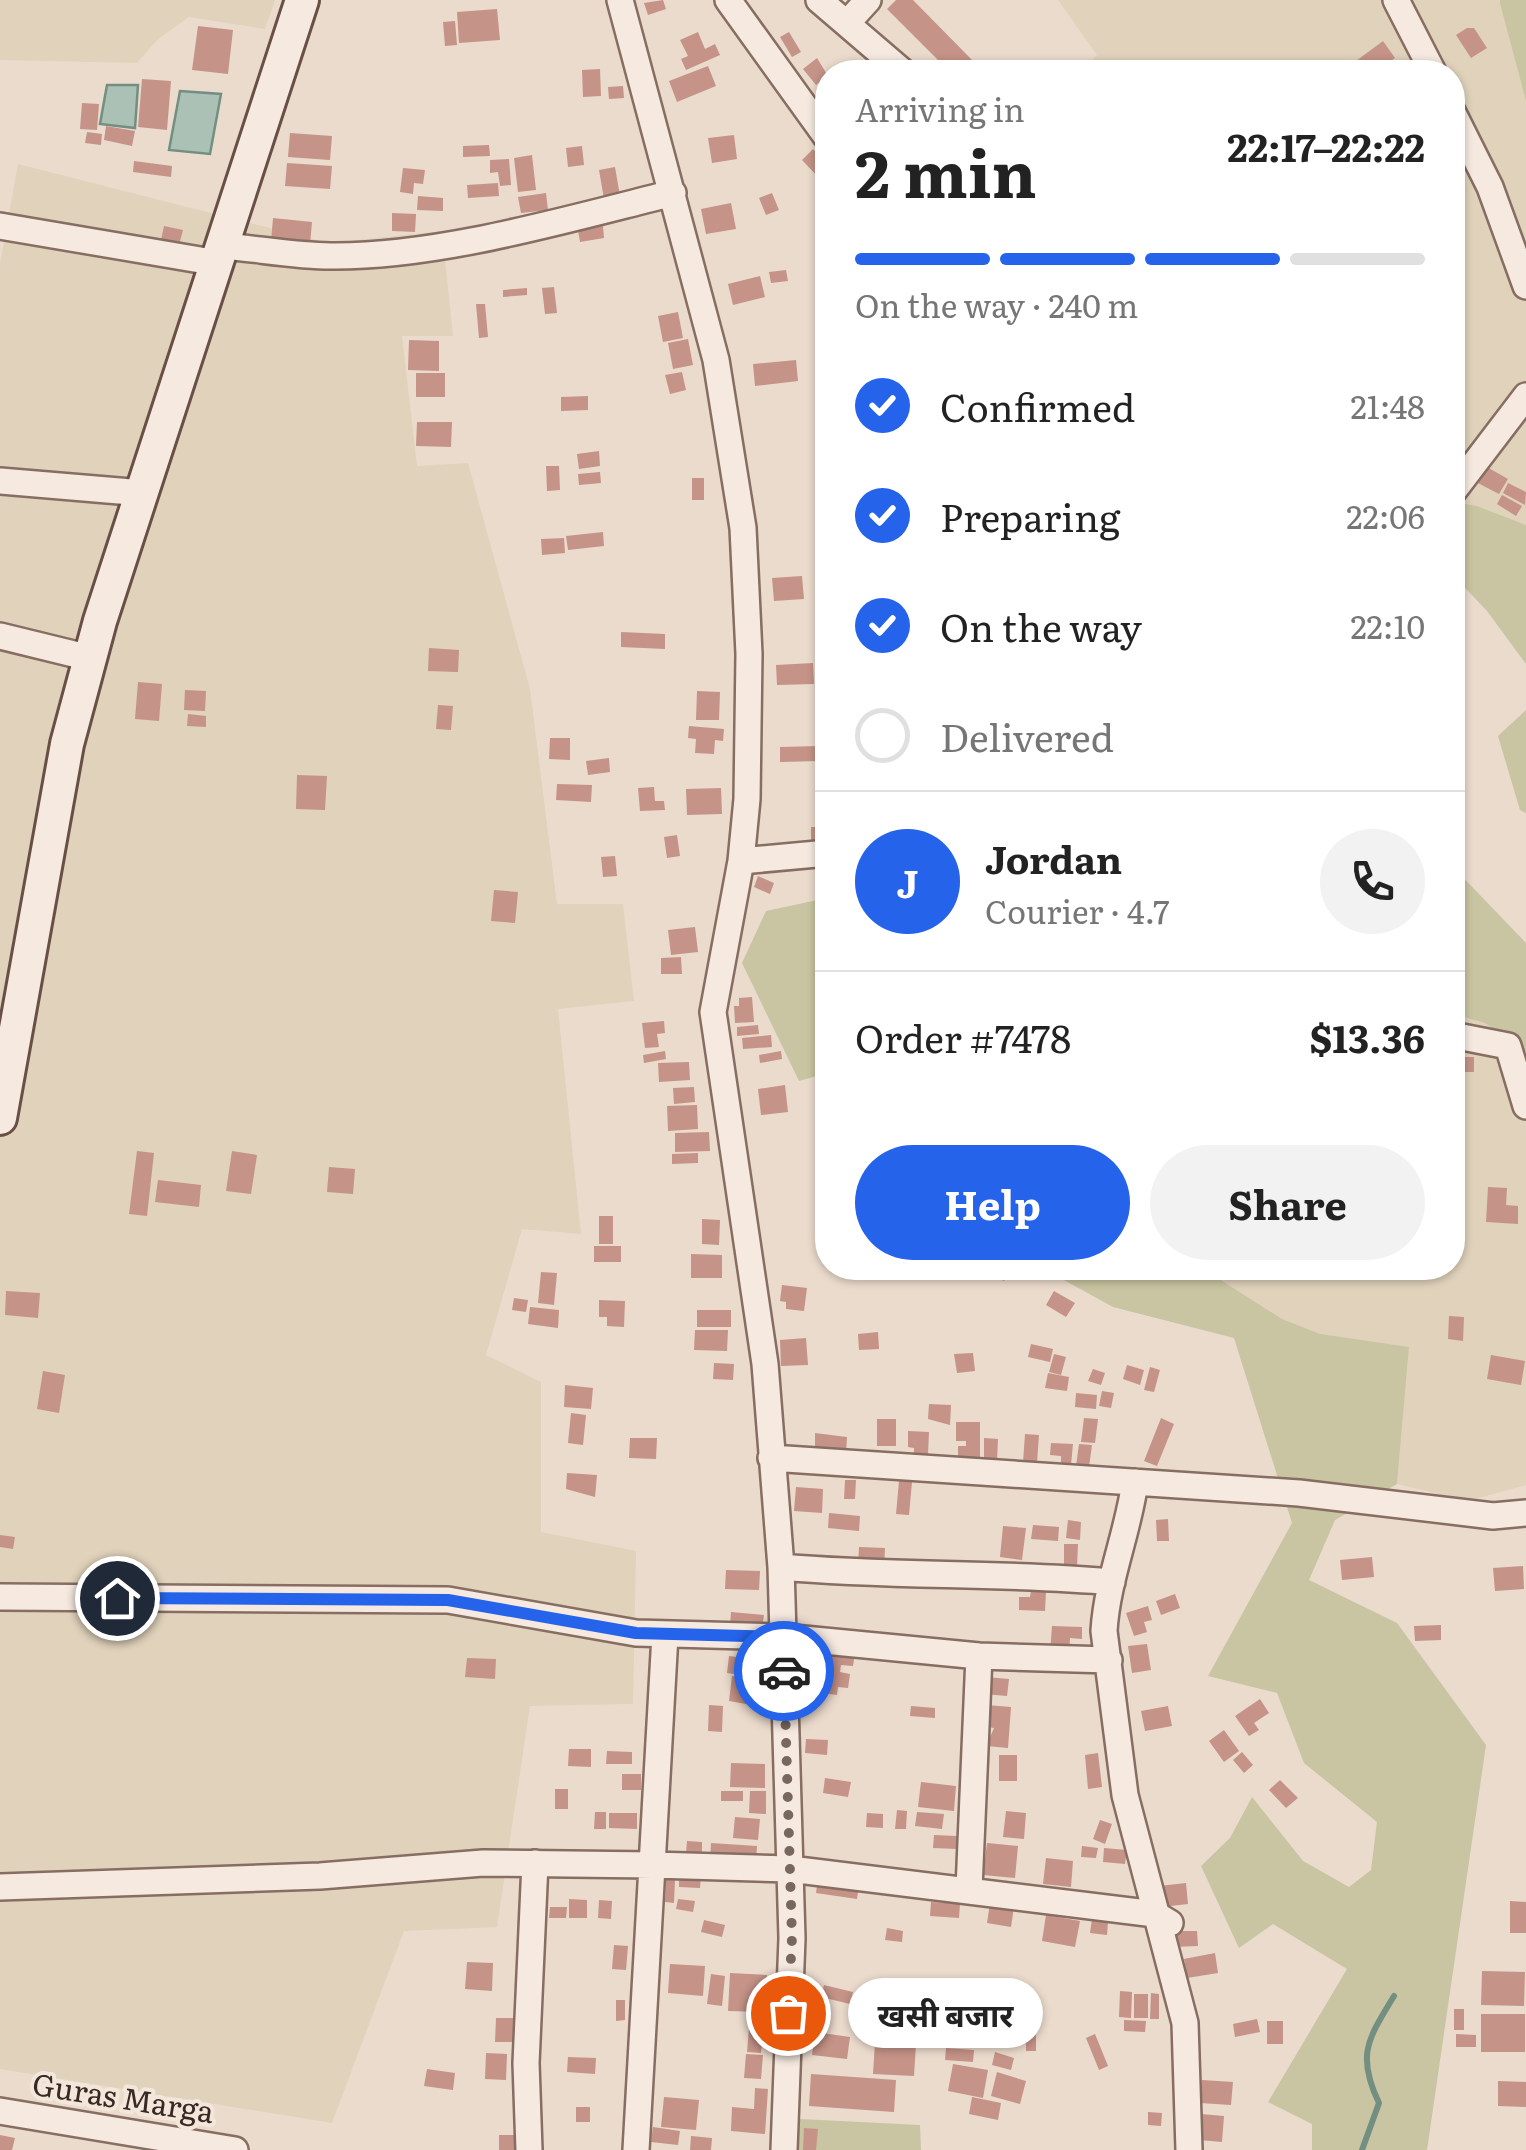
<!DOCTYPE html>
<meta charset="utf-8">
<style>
body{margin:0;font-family:Literata,"Noto Sans Devanagari",serif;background:#f2f2f2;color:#222;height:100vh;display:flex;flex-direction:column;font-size:38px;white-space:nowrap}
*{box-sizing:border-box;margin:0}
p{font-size:32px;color:#767676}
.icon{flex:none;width:55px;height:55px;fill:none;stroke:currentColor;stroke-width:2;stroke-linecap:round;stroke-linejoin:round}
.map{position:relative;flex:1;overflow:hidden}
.side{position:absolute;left:815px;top:60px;width:650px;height:1220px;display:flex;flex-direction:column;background:#fff;border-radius:40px;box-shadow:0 2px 8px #0004}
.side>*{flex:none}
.pin{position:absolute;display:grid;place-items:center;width:85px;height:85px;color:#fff;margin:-42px;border:5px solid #fff;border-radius:50%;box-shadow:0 2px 10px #0007}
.courier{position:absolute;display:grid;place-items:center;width:100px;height:100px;margin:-50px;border:8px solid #2563eb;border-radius:50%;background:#fff;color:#222;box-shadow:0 2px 12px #0007}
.bubble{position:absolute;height:70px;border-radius:35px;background:#fff;box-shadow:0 2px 8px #0004;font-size:32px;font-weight:700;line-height:70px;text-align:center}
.summary em{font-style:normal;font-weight:700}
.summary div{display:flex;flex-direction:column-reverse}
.summary{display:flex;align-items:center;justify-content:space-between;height:170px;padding:0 40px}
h1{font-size:65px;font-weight:700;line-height:75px}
.bar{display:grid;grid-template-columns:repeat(4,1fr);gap:15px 10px;align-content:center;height:120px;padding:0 40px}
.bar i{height:12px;border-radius:8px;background:#e0e0e0}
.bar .active{background:#2563eb}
.bar p{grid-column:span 4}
.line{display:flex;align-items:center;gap:25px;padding:0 40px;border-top:2px solid #e0e0e0}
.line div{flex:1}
.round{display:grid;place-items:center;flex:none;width:105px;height:105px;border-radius:52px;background:#f2f2f2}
ol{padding:0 40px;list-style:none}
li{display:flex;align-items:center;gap:30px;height:110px}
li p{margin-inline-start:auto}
li .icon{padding:10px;border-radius:50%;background:#2563eb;color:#fff;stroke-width:4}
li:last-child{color:#767676}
li i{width:55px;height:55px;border:5px solid #e0e0e0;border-radius:50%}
.action{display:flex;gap:20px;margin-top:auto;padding:20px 40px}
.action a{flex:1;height:115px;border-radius:60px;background:#2563eb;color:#fff;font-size:40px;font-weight:700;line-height:115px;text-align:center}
.action a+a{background:#f2f2f2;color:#222}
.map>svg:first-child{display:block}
.farmland{fill:#e0d2bb}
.green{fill:#c9c4a1}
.water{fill:#acc1b6;stroke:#738f82;stroke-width:2.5}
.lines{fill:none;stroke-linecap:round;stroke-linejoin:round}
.stream{stroke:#738f82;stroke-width:6}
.building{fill:#c59387}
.street-casing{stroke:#876d62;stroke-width:30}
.secondary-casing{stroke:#694f45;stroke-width:38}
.street{stroke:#f6eae0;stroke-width:25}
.secondary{stroke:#f6eae0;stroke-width:32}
.done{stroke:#77675f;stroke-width:10;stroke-dasharray:0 18}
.route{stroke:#2563eb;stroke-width:12}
.labels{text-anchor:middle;stroke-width:8;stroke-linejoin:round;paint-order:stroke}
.street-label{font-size:30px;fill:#392924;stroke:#f3e7dc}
</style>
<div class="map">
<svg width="1526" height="2150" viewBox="0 0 1526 2150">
<rect width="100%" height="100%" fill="#ebdbcd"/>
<path class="farmland" d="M0,0H275L265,29L189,17L158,39L137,63L0,60Z
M1058,0H1500L1526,101V525L1477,506L1453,502L1452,72H1080L1097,55Z
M18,164L329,243L442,231L453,336H402L417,466L468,463L530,689L557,904H623L634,1001L558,1009L581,1234L522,1229L486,1355L541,1382V1532L636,1551L633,1704L530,1706L497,1927L404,1931L332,2123L0,2069V264Z
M1453,1014L1485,1023L1526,1052V1485L1468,1501L1397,1484L1409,1347L1320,1335L1282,1319L1202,1268H1452Z"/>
<path class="green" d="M1500,0H1526V101L1500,3Z
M1453,502L1477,506L1526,525V664L1487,611L1453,575Z
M1526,710V813L1520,810L1498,736Z
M1455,869L1526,943V1052L1485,1023L1453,1014Z
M827,898V1073L799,1081L742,963L766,911Z
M1042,1268H1202L1282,1319L1320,1334L1409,1347L1397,1484L1335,1520L1309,1580L1397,1623L1486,1745L1427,2150H1312V2124L1268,2102L1347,1969L1273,1924L1239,1948L1201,1866L1230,1838L1252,1797L1303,1861L1349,1887L1371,1870L1377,1822L1304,1763L1277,1693L1208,1676L1292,1523L1234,1338L1113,1307Z
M800,2119L920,2125L921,2150H798Z"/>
<path class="water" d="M107,85H138L135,128L100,124Z
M180,91L221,94L210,154L169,150Z"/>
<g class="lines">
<path class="stream" d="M1362,2150L1379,2103C1356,2055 1368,2039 1394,1996"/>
</g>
<path class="building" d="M663,0L666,9L648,15L644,3Z
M896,0H913L974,62L962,72H950L887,9Z
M497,9L500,40L459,43L457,12Z
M455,21L457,45L445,46L443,22Z
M198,26L233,30L228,74L192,70Z
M1467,28H1474L1487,48L1471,58L1456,35Z
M698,32L705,49L715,44L720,55L686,70L681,59L688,56L680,40Z
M789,32L801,52L792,57L780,37Z
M1383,41L1395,58L1386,64L1393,72H1364L1356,61Z
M817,58L828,76L816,85L803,69Z
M708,66L716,86L677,102L669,81Z
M600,69L601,96L583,97L582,70Z
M142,79L171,81L167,130L138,127Z
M623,86L624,98L609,99L608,87Z
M82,103L99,104L97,130L80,129Z
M106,126L135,131L132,146L104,140Z
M87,132L102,134L101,145L85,143Z
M290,133L332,136L330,160L288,157Z
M734,135L737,159L712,163L708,138Z
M489,145L490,156L463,157V146Z
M582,146L584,165L568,167L566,148Z
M813,149L828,164L819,178L802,160Z
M532,155L536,190L518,192L514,158Z
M509,159L511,185L500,186L498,172L490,173V160Z
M134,161L172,166L171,177L133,172Z
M287,163L332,166L330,189L285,186Z
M615,167L620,196L604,199L599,170Z
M403,168L425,170L423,184L414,183L413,194L400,192Z
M498,183L499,196L468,198L467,185Z
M546,193L548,210L521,213L518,197Z
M772,193L779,210L766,215L759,198Z
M418,196L443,198V211L417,210Z
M731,203L736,229L706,234L701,209Z
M392,213L416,214L415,232L392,231Z
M273,218L312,222L310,245L271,242Z
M591,222L592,228L603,226L604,238L580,242L577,224Z
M164,226L183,230L179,245L161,240Z
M786,270L788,281L771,283L769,272Z
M760,276L765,297L733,305L728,284Z
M554,287L557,313L545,314L542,288Z
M527,288V295L503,297V290Z
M476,304H485L488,337L479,338Z
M678,312L683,338L663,342L658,316Z
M688,339L693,365L673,369L668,343Z
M409,340L439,341V371L408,370Z
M796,360L798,381L755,386L753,364Z
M682,372L686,390L670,394L665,375Z
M416,373H445V397H416Z
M588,396V410L561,411V397Z
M417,422H452L451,447L416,446Z
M599,451L600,466L579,469L577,454Z
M546,466H559L560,490L547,491Z
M1487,467L1508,479L1499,494L1478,483Z
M600,472L601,483L579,485L578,474Z
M692,478H704V500H692Z
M1508,483L1526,492L1525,505L1503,493Z
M1502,495L1522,506L1516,516L1497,504Z
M603,532L604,546L568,550L566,536Z
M564,538L565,553L542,555L541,539Z
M802,576L804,599L774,601L772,578Z
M621,632L665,634V649L621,647Z
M429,648L459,650L458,672L428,671Z
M828,656V684L824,685L819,658Z
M813,663L814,684L777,685L776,665Z
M138,682L162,684L159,721L135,719Z
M185,690L206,691L205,711L184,710Z
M697,691L720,692L719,720H696Z
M438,705L453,706L451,730L436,729Z
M188,714L206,716V727L187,726Z
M689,726L724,729L723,741L715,740L714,754L695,753L696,739L688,738Z
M550,738H570V760L549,759Z
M819,746V761L780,762V747Z
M609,758L610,772L588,775L586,761Z
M297,775L327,776L325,810L296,809Z
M557,784L592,785L591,802L556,800Z
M654,787L655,801H664L665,810L640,811L638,788Z
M721,788L722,814L687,815L686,789Z
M811,827H828V842L811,843Z
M677,835L680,856L667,858L664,837Z
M615,856L617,876L603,877L601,857Z
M758,876L774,883L770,894L754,887Z
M494,890L518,892L515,923L491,921Z
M695,927L698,952L671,955L668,930Z
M681,957L682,974H661V958Z
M752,997L754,1022L735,1023L734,1006H739V998Z
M664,1021L665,1033L657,1034L659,1047L645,1048L642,1023Z
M758,1025L759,1034L737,1036V1027Z
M771,1035L772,1047L743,1049L742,1038Z
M665,1051L666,1059L644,1063L643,1055Z
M781,1051L782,1059L760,1063L759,1055Z
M1453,1057H1474V1072H1453Z
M689,1062L690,1080L659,1082L658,1063Z
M785,1085L788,1112L761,1115L758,1089Z
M694,1087L695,1102L674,1104L673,1088Z
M697,1105L698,1129L668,1131L667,1106Z
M709,1132L710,1151L675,1152V1133Z
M137,1151L154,1153L147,1216L129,1214Z
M232,1151L257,1155L251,1194L226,1191Z
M698,1153V1163L672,1164V1154Z
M329,1167L355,1169L353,1194L327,1192Z
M158,1180L201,1185L199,1207L155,1202Z
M1488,1187L1507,1188L1506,1205L1518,1206V1224L1486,1222Z
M827,1196L828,1220L819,1222L815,1198Z
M599,1216H613V1244H599Z
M702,1219L720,1220L719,1245L702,1244Z
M594,1246H621V1262H594Z
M691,1254L722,1255V1278H691Z
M993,1268H1011L1004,1281L990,1274Z
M541,1272L557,1273L554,1305L538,1303Z
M782,1285L807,1288L804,1311L786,1309V1302L780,1301Z
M6,1291L40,1293L38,1318L5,1315Z
M1054,1291L1075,1303L1066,1317L1046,1305Z
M514,1298L528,1300L526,1312L512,1310Z
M599,1300L625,1301L624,1327L607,1326V1317H599Z
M530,1307L559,1310L558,1328L528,1324Z
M697,1310H731V1327H697Z
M1449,1316L1464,1317L1463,1341L1448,1339Z
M695,1330H728L727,1351L694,1350Z
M878,1332L879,1349L859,1350L858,1334Z
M806,1338L808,1365L781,1366L780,1340Z
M1031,1344L1053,1349L1050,1362L1028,1357Z
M973,1353L975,1371L957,1373L954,1354Z
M1054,1354L1066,1357L1061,1375L1049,1372Z
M1491,1355L1525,1361L1521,1385L1487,1379Z
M714,1363L734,1364L733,1380L713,1379Z
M1127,1365L1144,1370L1140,1385L1123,1379Z
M1150,1367L1160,1370L1154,1392L1144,1390Z
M1093,1369L1105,1373L1101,1385L1088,1381Z
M43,1371L65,1375L59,1413L37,1409Z
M1048,1373L1069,1377L1067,1391L1045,1388Z
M565,1385L593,1388L591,1409L564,1407Z
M1102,1391L1114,1393L1111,1408L1099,1406Z
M1076,1393L1097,1395L1096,1409L1075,1407Z
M929,1404L951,1405L950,1425L928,1419Z
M571,1413L586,1415L583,1445L568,1443Z
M1084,1418L1098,1419L1095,1443L1081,1442Z
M1161,1418L1174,1424L1157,1466L1144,1461Z
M877,1419H896V1446H877Z
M956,1422H980V1461H958V1446H966V1441H956Z
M908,1431L929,1432L928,1455H914V1448L908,1447Z
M815,1433L847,1437L846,1454H815Z
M1025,1434L1039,1435L1037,1463L1023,1462Z
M630,1438H657L656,1459L629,1458Z
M984,1438L998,1439L997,1462L984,1461Z
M1051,1443L1073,1444L1071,1465L1061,1464V1456L1050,1455Z
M1079,1444L1092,1445L1089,1467L1076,1466Z
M567,1473L597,1475L595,1497L566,1489Z
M845,1480H856L855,1499H844Z
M899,1481L912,1482L909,1515L896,1514Z
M796,1487L823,1489L822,1513L794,1511Z
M829,1513L860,1516L859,1531L828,1528Z
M1168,1519L1169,1541H1157L1156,1520Z
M1068,1520L1081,1522L1080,1540L1066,1538Z
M1033,1525L1059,1527L1058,1541L1031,1539Z
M1003,1526L1026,1528L1022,1560L1000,1557Z
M0,1535L15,1537L13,1549L0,1547Z
M1064,1544H1078L1077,1567H1064Z
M859,1547L885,1548L884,1567L858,1565Z
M1372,1557L1374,1577L1342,1580L1340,1560Z
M1523,1566L1524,1589L1495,1591L1493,1568Z
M726,1570L760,1571L759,1590L725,1589Z
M1031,1590L1046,1591L1045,1611L1019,1610V1597H1030Z
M1175,1594L1180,1608L1161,1615L1156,1601Z
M1148,1606L1152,1620L1144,1622L1147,1632L1134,1636L1126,1613Z
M731,1612L764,1615L762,1628L730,1626Z
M1441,1625V1640L1415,1641L1414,1626Z
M1052,1626L1082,1627V1639L1070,1638L1069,1654L1050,1653Z
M1147,1644L1151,1670L1132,1673L1128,1646Z
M818,1648L855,1653L853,1666L841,1665L840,1672L850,1674L848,1688L838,1687L837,1695L813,1692L815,1674L822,1675L824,1663L816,1662Z
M729,1656L767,1661L764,1678L727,1673Z
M467,1658L496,1659L495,1679L465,1677Z
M732,1676L749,1678L746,1704L729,1701Z
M986,1677L1009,1679L1007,1696L984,1694Z
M1260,1699L1269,1713L1254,1723L1259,1730L1249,1736L1235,1716Z
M709,1705L723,1706L722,1732L708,1731Z
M987,1705L1011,1707L1008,1748L986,1746L994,1728L986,1727Z
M911,1706L935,1708V1718L910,1716Z
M1168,1706L1172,1726L1145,1731L1141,1711Z
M1224,1730L1239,1751L1224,1762L1209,1741Z
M806,1739L828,1740L827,1755L805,1753Z
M569,1749H591V1767L568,1766Z
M607,1751L632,1752V1764H606Z
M1242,1752L1253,1765L1244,1773L1233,1760Z
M1098,1753L1102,1787L1088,1789L1085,1755Z
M999,1755H1017V1781H999Z
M731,1763L765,1764V1788L730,1787Z
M622,1774H641V1790H622Z
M825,1778L851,1782L848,1797L823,1793Z
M1280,1780L1298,1798L1286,1808L1269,1790Z
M921,1782L956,1786L954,1811L918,1807Z
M555,1789H568V1809H555Z
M721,1791H743V1801H721Z
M750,1791H766V1814L749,1813Z
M897,1810L907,1811L906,1829H895Z
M1006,1811L1026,1813L1024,1839L1003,1837Z
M595,1812H606V1829H594Z
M917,1812L944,1814L942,1829L915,1826Z
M609,1813H637V1829L609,1828Z
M867,1813L883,1814V1828L866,1827Z
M735,1817L760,1819L758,1840L733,1838Z
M1100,1820L1112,1824L1105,1844L1093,1839Z
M934,1835L957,1836V1849L933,1848Z
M687,1841L702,1842V1853H686Z
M711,1843L757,1846L756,1863L710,1861Z
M987,1843L1018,1846L1015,1878L983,1875Z
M1082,1846L1098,1848L1096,1858L1081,1857Z
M1104,1848L1127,1850L1125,1864L1103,1862Z
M1046,1858L1073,1861L1071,1887L1043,1884Z
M679,1874L701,1875L700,1888L679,1887Z
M818,1879L859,1885L857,1899L816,1893Z
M666,1880H675L674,1903L665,1902Z
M1186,1883L1188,1904L1162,1907L1159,1886Z
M569,1899L587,1900V1918H569Z
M678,1899L695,1901L693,1912L676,1909Z
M599,1900L612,1901L611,1919L598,1918Z
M1510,1901L1526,1902V1933H1510Z
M931,1902L960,1904L959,1918L930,1916Z
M990,1903L1014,1907L1011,1927L987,1923Z
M550,1907H567L566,1918H549Z
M1046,1915L1080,1921L1075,1947L1042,1941Z
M1092,1919L1108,1921L1107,1935L1090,1933Z
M704,1920L725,1925L722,1937L701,1932Z
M887,1928L903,1931L902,1942L885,1940Z
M1174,1931H1197L1198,1946L1174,1947Z
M614,1945L628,1946L626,1970L612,1969Z
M1215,1953L1218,1973L1187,1978L1184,1959Z
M467,1962L493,1963L492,1991L465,1989Z
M670,1964L705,1966L703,1996L668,1993Z
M1482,1971L1525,1972L1524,2006L1481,2005Z
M730,1973L767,1975L766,2012L728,2011Z
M711,1974L725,1976L722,2006L707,2004Z
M824,1985L853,1992L850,2004L821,1997Z
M927,1990H940V2008H926Z
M1120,1991L1132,1992L1131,2018L1119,2017Z
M1151,1993L1159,1994V2019H1150Z
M1134,1994H1148V2018H1134Z
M616,2000H625V2020L616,2021Z
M1454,2009H1464V2030H1454Z
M905,2012H920V2033L904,2032Z
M931,2012L959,2013L958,2042L946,2041L947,2025H931Z
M1481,2014H1525V2052H1481Z
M1033,2015L1034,2025L1015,2026L1014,2016Z
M750,2016L764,2017L761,2053L747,2052Z
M989,2016L992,2035L981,2037L977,2018Z
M496,2018H514L513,2042H495Z
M1257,2019L1260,2032L1235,2037L1233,2024Z
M1124,2020L1146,2021L1145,2032L1124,2031Z
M1267,2021H1283V2044H1267Z
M1036,2028V2051H1026V2043L1002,2044L1001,2029Z
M815,2032L850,2037L847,2059L812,2055Z
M1095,2034L1108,2066L1099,2070L1086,2038Z
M1456,2034L1476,2035V2047H1456Z
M875,2042L916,2044L914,2076L873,2074Z
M946,2048L974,2050L973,2062L945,2060Z
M995,2052L1014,2058L1011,2070L992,2065Z
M486,2053L507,2054L506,2080L485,2079Z
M746,2054L763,2055L761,2079L744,2078Z
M568,2057L596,2058L595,2074L567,2072Z
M953,2064L988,2070L983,2098L948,2091Z
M427,2069L455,2073L453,2090L424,2086Z
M997,2072L1026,2081L1020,2104L991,2096Z
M811,2074L896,2080L894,2112L809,2106Z
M1202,2080L1233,2082L1231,2105L1200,2103Z
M1498,2081L1526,2082V2107L1498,2106Z
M755,2088L768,2089L765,2134L731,2131L732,2107L754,2109Z
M664,2097L699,2100L696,2130L661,2127Z
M972,2097L1001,2103L998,2120L969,2114Z
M576,2107H590V2122H576Z
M1148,2112L1162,2113L1161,2126L1148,2125Z
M1201,2114L1224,2116L1222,2142L1199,2140Z
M653,2127L680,2131L678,2145L651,2142Z
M804,2128L818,2129L816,2150H803Z
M0,2135L15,2138L12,2150H0Z
M499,2135H519V2150H499Z
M691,2136L712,2138L711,2150H690Z"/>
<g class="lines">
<defs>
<path id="street" d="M620,0L716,360L743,528L749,654L747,799L741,861L713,1012L765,1364L781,1567L792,1938L784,2150
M728,0L828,139
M819,0L903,72
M1396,0L1433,72
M848,22L868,0
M1452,111L1490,187L1526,286
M0,226L218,263
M224,246C259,249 296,256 331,256C439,257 568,219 673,193
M0,481L143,493
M1452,493L1526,396
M0,636L90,658
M741,861L828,853
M1452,1035L1508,1046L1526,1106
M771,1458L1299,1493L1493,1516L1526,1513
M1135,1482C1128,1533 1107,1580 1104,1631L1125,1795L1185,2023L1189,2150
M781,1567C891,1577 1001,1572 1112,1582
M0,1597L448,1600L636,1633L783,1637L979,1656L1109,1660
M0,1887L320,1876L483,1863L653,1865L790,1869L1155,1914L1170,1923
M969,1889L979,1656
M0,2111L235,2150
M529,2150L526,2063L535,1863
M636,2150L665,1635"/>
<path id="secondary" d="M0,1118L67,744L100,621L302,0"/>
</defs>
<use href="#street" class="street-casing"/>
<use href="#secondary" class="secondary-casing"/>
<use href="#street" class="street"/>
<use href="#secondary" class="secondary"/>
</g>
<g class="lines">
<path class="done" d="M784,1671L792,1938L788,2013"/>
<path class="route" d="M117,1598L448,1600L636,1633L783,1637L784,1671"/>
</g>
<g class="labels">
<g class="street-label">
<text transform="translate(123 2099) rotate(9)" y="10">Guras Marga</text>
</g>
</g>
</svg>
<div class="pin" style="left:788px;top:2013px;background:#ea580c"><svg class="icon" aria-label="bag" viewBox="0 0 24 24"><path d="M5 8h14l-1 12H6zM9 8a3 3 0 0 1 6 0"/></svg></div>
<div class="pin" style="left:117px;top:1598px;background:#1f2937"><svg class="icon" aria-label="home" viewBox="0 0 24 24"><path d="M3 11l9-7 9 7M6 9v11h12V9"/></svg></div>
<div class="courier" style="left:784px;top:1671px"><svg class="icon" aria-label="car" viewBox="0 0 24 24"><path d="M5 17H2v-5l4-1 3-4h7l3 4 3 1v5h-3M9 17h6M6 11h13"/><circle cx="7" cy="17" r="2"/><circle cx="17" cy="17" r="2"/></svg></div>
<div class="bubble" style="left:848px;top:1978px;width:195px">खसी बजार</div>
<section class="side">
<div class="summary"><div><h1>2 min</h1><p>Arriving in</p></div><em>22:17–22:22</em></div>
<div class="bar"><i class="active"></i><i class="active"></i><i class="active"></i><i></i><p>On the way · 240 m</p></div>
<ol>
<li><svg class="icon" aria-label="check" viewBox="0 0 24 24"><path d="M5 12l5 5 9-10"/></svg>Confirmed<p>21:48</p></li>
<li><svg class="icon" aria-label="check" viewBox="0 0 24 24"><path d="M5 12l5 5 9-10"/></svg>Preparing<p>22:06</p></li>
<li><svg class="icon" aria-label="check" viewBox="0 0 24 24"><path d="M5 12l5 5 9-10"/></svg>On the way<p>22:10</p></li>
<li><i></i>Delivered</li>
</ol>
<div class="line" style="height:180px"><b class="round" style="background:#2563eb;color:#fff">J</b><div><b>Jordan</b><p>Courier · 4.7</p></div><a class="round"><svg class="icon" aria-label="phone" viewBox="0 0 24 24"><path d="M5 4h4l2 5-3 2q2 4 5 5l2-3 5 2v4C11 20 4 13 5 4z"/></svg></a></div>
<div class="line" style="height:130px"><div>Order #7478</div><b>$13.36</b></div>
<div class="action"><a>Help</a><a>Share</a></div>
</section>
</div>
